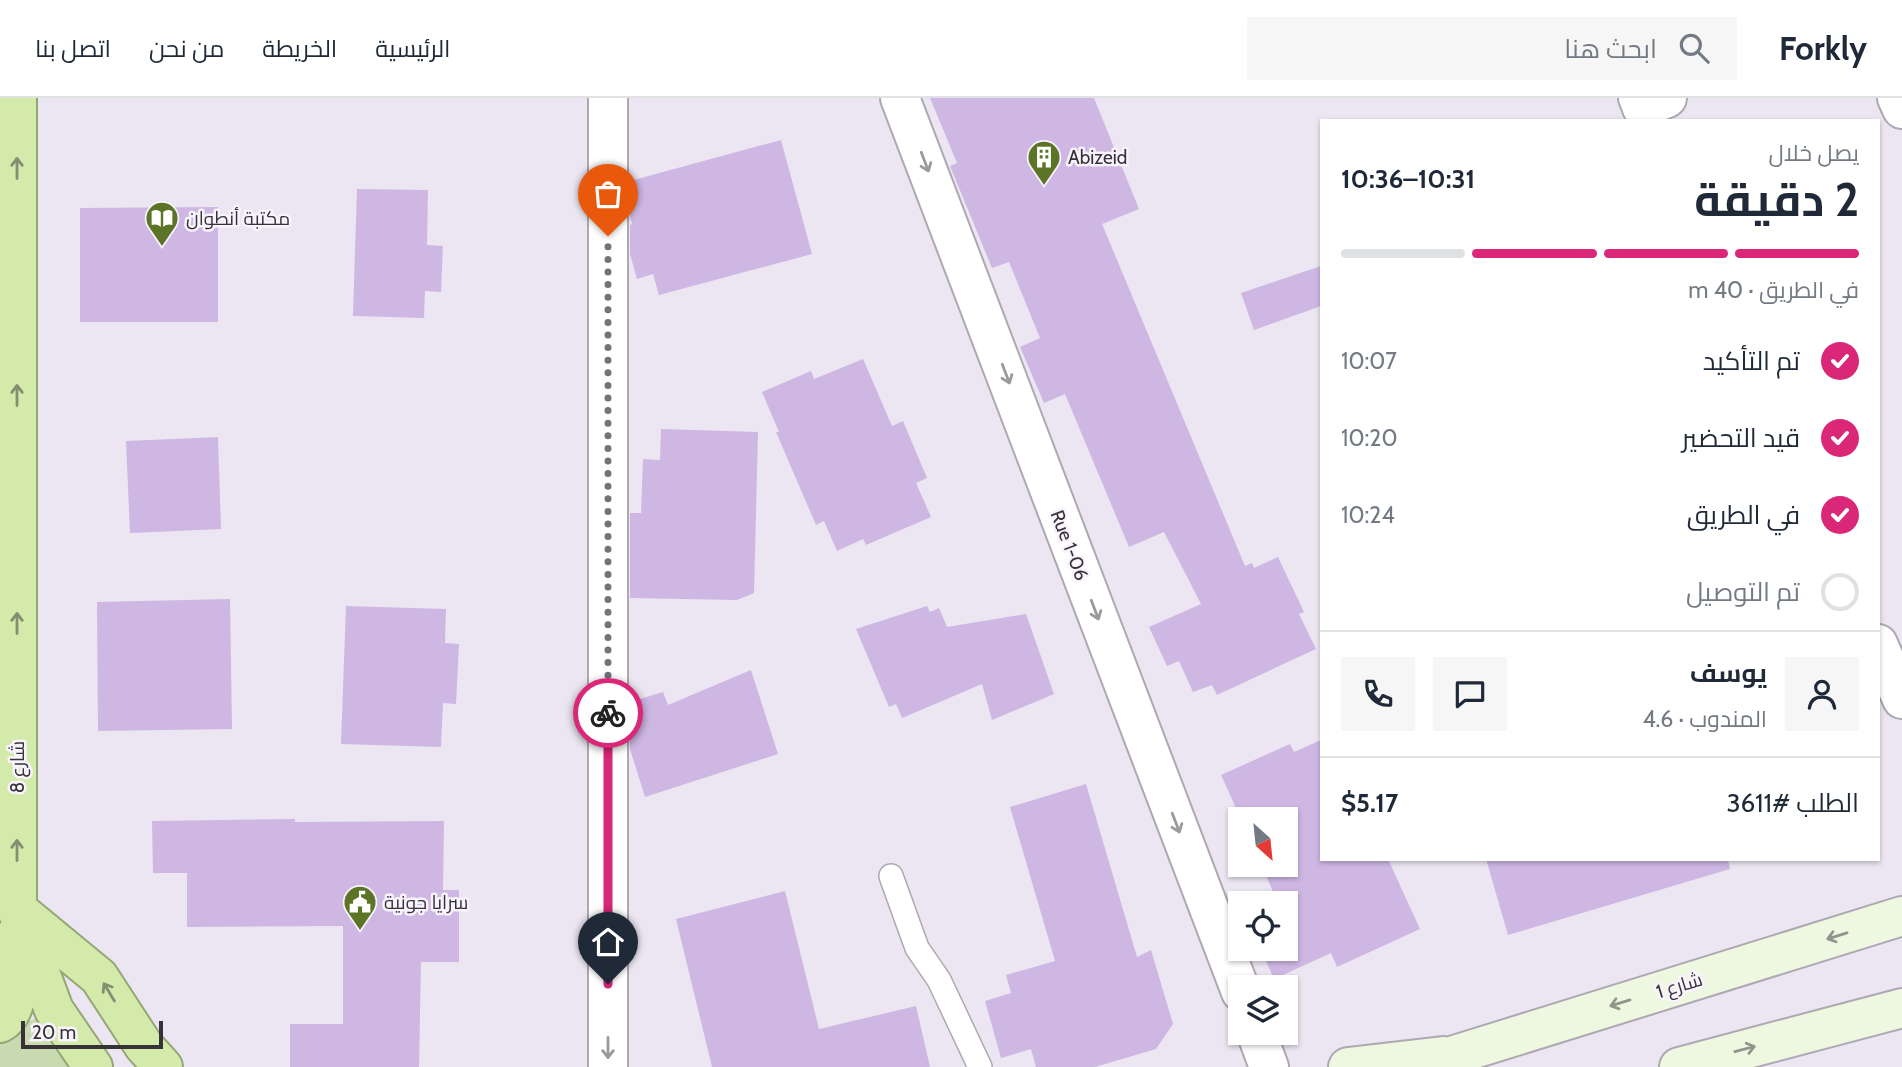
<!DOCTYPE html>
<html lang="ar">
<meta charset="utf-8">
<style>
body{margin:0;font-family:Cabin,Cairo,sans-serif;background:#f6f6f7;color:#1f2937;direction:rtl;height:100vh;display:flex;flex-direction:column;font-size:26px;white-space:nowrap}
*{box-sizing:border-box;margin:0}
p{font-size:23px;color:#747a83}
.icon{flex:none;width:38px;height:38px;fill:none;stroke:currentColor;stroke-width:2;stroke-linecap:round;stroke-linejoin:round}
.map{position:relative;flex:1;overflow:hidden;direction:ltr}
.details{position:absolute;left:1320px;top:21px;width:560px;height:742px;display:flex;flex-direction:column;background:#fff;border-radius:0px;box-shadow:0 2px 5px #0004;direction:rtl}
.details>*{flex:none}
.needle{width:46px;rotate:153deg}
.buttons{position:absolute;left:1228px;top:709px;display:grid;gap:14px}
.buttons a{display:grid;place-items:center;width:70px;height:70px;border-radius:0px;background:#fff;box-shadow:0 2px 5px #0004;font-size:35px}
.scale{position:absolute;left:21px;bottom:18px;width:142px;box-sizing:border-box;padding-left:7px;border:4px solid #353337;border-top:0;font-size:19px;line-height:24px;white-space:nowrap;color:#353337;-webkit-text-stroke:5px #f9f3fe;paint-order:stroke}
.pin{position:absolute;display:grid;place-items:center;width:60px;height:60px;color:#fff;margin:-72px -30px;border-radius:50% 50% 50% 0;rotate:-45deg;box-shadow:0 0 7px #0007}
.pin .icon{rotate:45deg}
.courier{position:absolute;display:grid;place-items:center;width:70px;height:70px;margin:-35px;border:5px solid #db2777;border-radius:50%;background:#fff;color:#222;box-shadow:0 2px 9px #0007}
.overview em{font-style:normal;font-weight:700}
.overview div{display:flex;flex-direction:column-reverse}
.overview{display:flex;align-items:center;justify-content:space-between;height:119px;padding:0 21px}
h1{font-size:46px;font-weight:700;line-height:52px}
.bar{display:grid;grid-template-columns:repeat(4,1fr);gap:10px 7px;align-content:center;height:84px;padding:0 21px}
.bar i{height:9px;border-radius:5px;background:#e0e1e3}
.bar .current{background:#db2777}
.bar p{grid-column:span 4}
.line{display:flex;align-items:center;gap:18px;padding:0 21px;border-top:2px solid #e0e1e3}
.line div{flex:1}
.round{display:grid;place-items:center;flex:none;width:74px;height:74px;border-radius:0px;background:#f6f6f7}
ol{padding:0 21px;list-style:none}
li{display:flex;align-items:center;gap:21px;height:77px}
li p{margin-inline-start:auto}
li .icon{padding:7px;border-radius:50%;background:#db2777;color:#fff;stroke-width:4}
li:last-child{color:#747a83}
li i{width:38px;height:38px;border:4px solid #e0e1e3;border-radius:50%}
header{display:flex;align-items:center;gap:42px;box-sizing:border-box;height:98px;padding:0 35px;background:#fff;border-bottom:2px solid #e0e1e3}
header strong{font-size:33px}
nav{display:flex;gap:38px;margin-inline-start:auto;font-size:24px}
.search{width:490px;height:63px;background:#f6f6f7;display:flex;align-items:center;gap:18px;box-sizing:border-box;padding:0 24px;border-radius:0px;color:#747a83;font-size:26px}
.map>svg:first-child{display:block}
.green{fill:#c9d9b0}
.building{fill:#ceb7e3}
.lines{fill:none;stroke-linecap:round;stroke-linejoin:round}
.service-casing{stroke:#ada8b2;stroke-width:26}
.minor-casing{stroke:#ada8b2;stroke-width:42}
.tertiary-casing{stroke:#ada8b2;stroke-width:42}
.secondary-casing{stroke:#ada8b2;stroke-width:42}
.trunk-casing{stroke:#95a675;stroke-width:42}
.service{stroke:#fff;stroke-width:23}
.minor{stroke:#fff;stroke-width:38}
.tertiary{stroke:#fff;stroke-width:38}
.secondary{stroke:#eef7e0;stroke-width:38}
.trunk{stroke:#d3eaab;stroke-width:38}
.oneway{stroke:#9a999b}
.oneway2{stroke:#848e71}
.oneway3{stroke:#92958c}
.done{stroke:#757278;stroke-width:7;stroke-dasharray:0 12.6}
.route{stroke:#db2777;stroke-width:9}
.labels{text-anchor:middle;stroke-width:5;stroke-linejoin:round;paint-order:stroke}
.poi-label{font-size:19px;fill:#353337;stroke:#f9f3fe;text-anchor:start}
.street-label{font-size:19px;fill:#353337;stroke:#f9f3fe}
</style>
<header>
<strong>Forkly</strong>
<div class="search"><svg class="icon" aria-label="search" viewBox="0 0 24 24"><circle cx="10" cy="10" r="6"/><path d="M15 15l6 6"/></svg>ابحث هنا</div>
<nav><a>الرئيسية</a><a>الخريطة</a><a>من نحن</a><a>اتصل بنا</a></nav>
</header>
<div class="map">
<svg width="1902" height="969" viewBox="0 0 1902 969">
<rect width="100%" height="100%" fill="#ebe6f1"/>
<path class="green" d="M46,918L75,969H0V931Z"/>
<path class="building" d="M930,0H1094L1139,111L1102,126L1245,468L1252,465L1254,470L1278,459L1304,514L1299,516L1316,551L1217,597L1212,587L1193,594L1179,563L1167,568L1149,529L1201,506L1164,434L1129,449L1065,296L1044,305L1020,249L1040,240L1009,164L992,170L950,68L957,65Z
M781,42L812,156L659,197L653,176L637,181L630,156V127L632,126L630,118V83Z
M357,91L428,92L427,147L443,148L441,194L425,193L424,220L353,218Z
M218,109V224H80V110Z
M1321,168V208L1254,232L1241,195Z
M863,261L892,328L903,323L927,380L916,385L931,419L866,447L863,441L837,453L824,423L816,427L776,334H779L762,294L811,273L814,281Z
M661,331L758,334L754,495L737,502L630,500V415H641L643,361L660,362Z
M218,339L221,431L130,435L126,343Z
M230,501L232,631L98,633L97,504Z
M346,508L446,511L445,545L459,546L456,606L443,605L441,649L341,646Z
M927,508L930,514L939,510L947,529L1026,516L1054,596L992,622L982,586L902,620L896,606L889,609L856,531Z
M751,572L778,656L645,699L630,651V604L663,594L668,607Z
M1321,642V761H1388L1420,831L1337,869L1331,855L1274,881L1260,850H1286V805H1255L1274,796L1261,766H1286V721H1241L1221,677L1290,646L1294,654Z
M1086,686L1137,859L1151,852L1173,926L1156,951L1095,969H1036L1031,951L1001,960L985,903L1011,895L1006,877L1055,863L1010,709Z
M295,721V724L444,723L443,792H459V864H421L419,969H290V926H343V828L187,829V775H153L152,723Z
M1486,761H1728L1730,771L1508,837Z
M785,793L819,931L916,908L930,969H712L676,821Z"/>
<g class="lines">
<defs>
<path id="service" d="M891,778L917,850L939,882L980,969"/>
<path id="minor" d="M900,0L1241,894
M1897,0L1902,11
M1642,10L1667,0
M1256,934L1269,969
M608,969V0"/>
<path id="tertiary" d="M1638,0L1648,23
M1878,546L1902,601"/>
<path id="secondary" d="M1348,969L1443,958
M1416,969L1902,818
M1679,969L1902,910"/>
<path id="trunk" d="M17,0V812L54,912L93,969
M19,813L99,879L144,948L163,969
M0,925C24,913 17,858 17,835"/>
</defs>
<use href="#service" class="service-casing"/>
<use href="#minor" class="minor-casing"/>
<use href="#tertiary" class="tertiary-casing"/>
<use href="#secondary" class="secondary-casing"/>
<use href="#trunk" class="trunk-casing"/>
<use href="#service" class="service"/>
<use href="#minor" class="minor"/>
<use href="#tertiary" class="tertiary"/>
<use href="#secondary" class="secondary"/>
<use href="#trunk" class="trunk"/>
</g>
<defs><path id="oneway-shaft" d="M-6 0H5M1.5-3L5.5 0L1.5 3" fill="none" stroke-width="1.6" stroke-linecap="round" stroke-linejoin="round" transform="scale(1.75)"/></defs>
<g class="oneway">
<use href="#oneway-shaft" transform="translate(925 64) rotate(69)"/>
<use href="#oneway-shaft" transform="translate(1006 276) rotate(69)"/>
<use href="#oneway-shaft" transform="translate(1095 512) rotate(69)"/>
<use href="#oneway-shaft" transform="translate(1176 725) rotate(69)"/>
<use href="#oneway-shaft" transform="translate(608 950) rotate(90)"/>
</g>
<g class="oneway2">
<use href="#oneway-shaft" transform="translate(17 70) rotate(-90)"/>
<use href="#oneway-shaft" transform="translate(17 297) rotate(-90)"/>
<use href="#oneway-shaft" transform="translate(17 525) rotate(-90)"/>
<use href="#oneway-shaft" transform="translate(17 752) rotate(-90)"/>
<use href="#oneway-shaft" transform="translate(109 894) rotate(-121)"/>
</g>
<g class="oneway3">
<use href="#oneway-shaft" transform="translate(1837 838) rotate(163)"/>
<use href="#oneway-shaft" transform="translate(1620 905) rotate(163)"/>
<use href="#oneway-shaft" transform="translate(1745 951) rotate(-15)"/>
</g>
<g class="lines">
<path class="done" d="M608,615V138"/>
<path class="route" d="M608,615V886"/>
</g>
<defs>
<symbol id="building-pin" viewBox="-11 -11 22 30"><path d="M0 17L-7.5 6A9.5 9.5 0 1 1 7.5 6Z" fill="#5c7426" stroke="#f9f3fe"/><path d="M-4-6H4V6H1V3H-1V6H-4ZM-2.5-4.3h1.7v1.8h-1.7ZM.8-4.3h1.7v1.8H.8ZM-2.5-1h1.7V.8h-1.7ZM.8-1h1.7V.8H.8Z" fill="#fff"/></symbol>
<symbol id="library-pin" viewBox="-11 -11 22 30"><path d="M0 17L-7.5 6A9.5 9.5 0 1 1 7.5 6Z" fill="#5c7426" stroke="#f9f3fe"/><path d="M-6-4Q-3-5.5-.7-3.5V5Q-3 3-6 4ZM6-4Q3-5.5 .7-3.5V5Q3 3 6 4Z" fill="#fff"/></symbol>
<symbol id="civic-pin" viewBox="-11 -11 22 30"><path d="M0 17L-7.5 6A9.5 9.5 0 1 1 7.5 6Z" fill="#5c7426" stroke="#f9f3fe"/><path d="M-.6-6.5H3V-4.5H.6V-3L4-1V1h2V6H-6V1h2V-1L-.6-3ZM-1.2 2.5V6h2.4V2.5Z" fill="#fff"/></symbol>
</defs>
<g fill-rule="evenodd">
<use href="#building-pin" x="1025" y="40" width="38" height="52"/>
<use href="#library-pin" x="143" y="101" width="38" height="52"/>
<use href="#civic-pin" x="341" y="785" width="38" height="52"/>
</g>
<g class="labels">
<g class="poi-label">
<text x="1068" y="66">Abizeid</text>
<text x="186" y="127">مكتبة أنطوان</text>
<text x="384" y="811">سرايا جونية</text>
</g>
<g class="street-label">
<text transform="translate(1070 447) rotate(69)" y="7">Rue 1-06</text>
<text transform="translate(17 669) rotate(-90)" y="7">شارع 8</text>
<text transform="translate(1679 887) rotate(-17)" y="7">شارع 1</text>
</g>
</g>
</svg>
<div class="buttons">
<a><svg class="needle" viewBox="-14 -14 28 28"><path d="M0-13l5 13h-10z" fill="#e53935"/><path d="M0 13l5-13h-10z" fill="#747a83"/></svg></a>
<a><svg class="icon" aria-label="locate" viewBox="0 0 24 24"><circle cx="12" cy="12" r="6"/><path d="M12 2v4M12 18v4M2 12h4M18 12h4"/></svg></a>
<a><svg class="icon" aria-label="layers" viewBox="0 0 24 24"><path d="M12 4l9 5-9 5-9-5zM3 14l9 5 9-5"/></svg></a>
</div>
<div class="scale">20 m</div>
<div class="pin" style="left:608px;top:138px;background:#ea580c"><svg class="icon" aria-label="bag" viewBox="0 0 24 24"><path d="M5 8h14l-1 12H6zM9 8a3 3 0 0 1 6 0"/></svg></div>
<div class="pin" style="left:608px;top:886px;background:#1f2937"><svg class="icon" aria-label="home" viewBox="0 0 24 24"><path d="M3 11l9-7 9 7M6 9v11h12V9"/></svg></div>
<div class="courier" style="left:608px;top:615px"><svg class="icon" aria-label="bike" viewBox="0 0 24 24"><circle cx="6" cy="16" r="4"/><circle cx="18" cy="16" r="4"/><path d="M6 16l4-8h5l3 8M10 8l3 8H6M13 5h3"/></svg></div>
<section class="details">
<div class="overview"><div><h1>2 دقيقة</h1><p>يصل خلال</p></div><em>10:31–10:36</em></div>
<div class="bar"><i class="current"></i><i class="current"></i><i class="current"></i><i></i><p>في الطريق · 40 m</p></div>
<ol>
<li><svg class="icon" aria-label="check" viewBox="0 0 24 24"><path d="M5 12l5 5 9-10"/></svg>تم التأكيد<p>10:07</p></li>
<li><svg class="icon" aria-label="check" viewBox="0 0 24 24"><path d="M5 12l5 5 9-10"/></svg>قيد التحضير<p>10:20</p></li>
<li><svg class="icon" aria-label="check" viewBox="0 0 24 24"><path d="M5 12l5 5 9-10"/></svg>في الطريق<p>10:24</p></li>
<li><i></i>تم التوصيل</li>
</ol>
<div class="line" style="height:126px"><a class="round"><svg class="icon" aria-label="person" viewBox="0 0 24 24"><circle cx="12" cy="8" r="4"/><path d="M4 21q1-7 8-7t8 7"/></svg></a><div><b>يوسف</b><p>المندوب · 4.6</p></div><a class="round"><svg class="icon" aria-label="chat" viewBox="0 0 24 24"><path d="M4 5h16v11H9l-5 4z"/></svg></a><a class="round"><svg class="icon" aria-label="phone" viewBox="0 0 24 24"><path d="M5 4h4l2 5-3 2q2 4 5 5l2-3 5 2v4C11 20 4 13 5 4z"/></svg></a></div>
<div class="line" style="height:91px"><div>الطلب #3611</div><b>$5.17</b></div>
</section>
</div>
